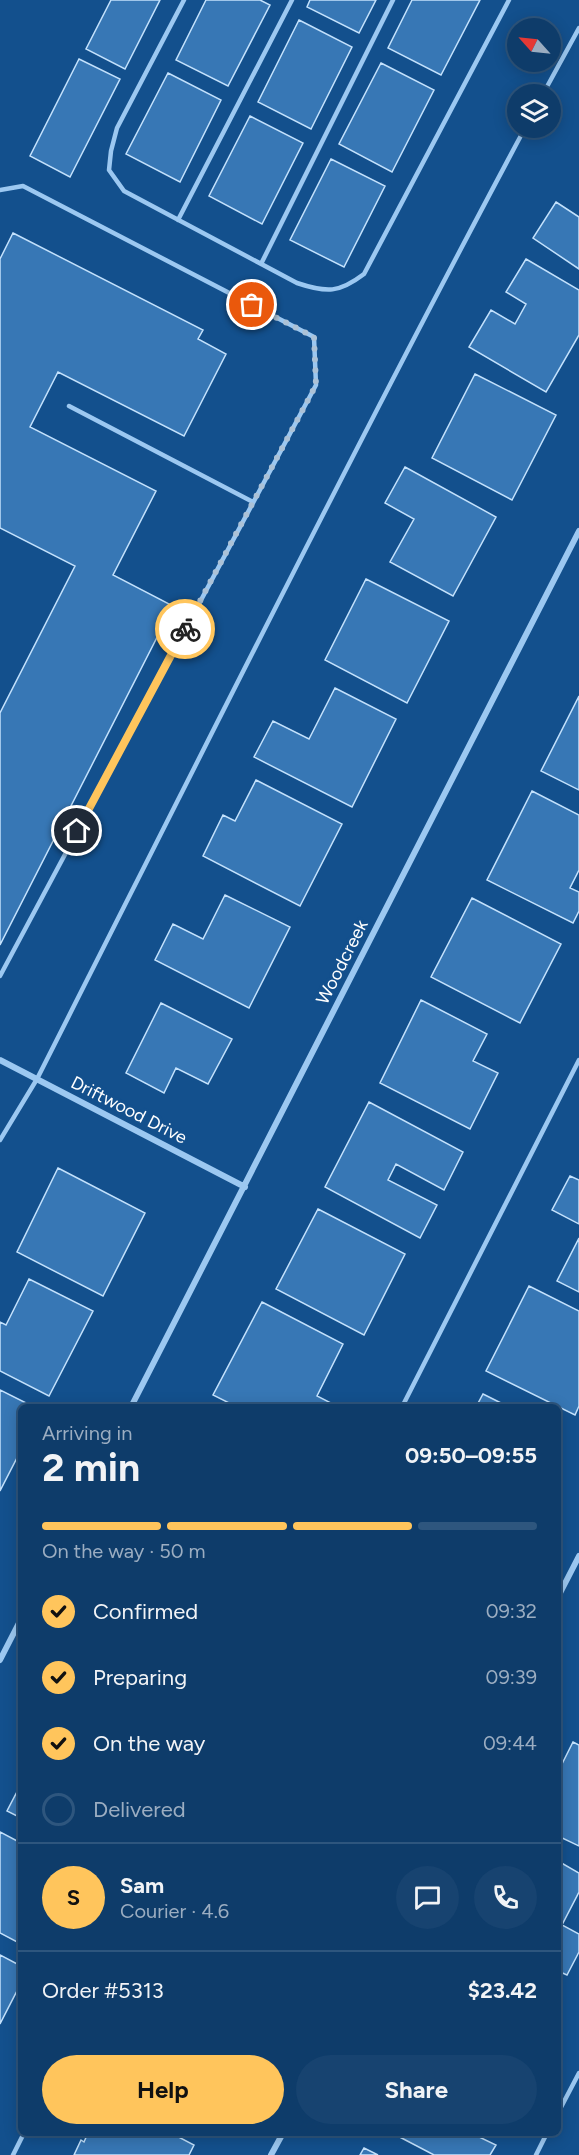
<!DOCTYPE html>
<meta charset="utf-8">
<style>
body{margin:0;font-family:Figtree,sans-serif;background:#174370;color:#f1f3f6;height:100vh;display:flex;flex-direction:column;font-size:22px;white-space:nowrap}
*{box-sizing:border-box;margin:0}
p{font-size:20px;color:#9badc1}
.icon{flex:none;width:33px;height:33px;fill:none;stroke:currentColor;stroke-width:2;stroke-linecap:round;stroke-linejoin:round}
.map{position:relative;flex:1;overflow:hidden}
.details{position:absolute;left:18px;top:1404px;width:543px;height:732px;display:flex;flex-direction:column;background:#0e3c6a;border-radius:9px;box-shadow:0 3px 15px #0003,0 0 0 2px #2e567e}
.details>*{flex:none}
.needle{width:39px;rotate:297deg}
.fabs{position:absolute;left:507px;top:18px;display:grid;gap:12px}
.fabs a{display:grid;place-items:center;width:54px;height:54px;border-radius:50%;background:#0e3c6a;box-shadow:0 3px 15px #0003,0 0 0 2px #2e567e;font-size:30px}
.pin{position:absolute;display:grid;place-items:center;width:51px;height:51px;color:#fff;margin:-26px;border:3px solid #fff;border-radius:50%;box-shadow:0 2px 6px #0007}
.courier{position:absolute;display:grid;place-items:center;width:60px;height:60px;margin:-30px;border:4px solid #ffc55c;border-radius:50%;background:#fff;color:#222;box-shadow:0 2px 8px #0007}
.head em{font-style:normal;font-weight:700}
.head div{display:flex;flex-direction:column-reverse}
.head{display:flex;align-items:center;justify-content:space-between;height:102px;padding:0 24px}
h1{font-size:39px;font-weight:700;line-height:45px}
.bar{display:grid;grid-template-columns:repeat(4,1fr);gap:9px 6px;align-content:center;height:72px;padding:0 24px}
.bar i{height:8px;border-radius:4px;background:#2e567e}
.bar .selected{background:#ffc55c}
.bar p{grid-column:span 4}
.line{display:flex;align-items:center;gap:15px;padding:0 24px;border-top:2px solid #2e567e}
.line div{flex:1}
.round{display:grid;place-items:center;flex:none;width:63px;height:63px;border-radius:32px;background:#174370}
ol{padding:0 24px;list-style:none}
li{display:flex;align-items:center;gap:18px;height:66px}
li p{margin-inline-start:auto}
li .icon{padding:6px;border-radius:50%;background:#ffc55c;color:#111;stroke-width:4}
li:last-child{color:#9badc1}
li i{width:33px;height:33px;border:3px solid #2e567e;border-radius:50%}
.button{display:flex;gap:12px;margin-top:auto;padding:12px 24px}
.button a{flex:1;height:69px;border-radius:36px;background:#ffc55c;color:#111;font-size:24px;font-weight:700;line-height:69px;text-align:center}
.button a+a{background:#174370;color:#f1f3f6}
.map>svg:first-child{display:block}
.building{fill:#3777b5;stroke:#c3e1fc;stroke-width:1.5}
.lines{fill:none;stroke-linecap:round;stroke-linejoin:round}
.lane{stroke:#9cc8f1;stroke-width:4.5}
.street{stroke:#9cc8f1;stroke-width:6}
.done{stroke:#acc2d7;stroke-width:6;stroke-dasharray:0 10.8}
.route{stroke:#ffc55c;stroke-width:8}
.labels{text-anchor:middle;stroke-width:6;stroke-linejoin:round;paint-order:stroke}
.street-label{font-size:18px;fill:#fff;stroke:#13508d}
</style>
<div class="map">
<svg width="579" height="2155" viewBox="0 0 579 2155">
<rect width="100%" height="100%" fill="#13508d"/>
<path class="building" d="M111,0H160L125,69L86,49Z
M206,0H260L270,5L228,86L176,60Z
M310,0H376L359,33L307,7Z
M412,0H480L441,75L388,48Z
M299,20L352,47L311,129L258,102Z
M79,59L120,79L70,177L30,156Z
M381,63L434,90L392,172L339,144Z
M168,73L221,100L180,182L126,154Z
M250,116L303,143L262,224L209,196Z
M331,159L385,186L344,267L290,240Z
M556,202L579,217V269L533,238Z
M13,233L203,330L198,339L226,354L184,436L58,372L30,427L156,491L113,575L173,606L0,945V713L75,566L0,528V259Z
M526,259L579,290V335L546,392L469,347L491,310L515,324L526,304L506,292Z
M475,374L556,415L512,500L432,458Z
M405,467L496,517L453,596L390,562L414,519L385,503Z
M366,579L449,621L407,703L325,660Z
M335,688L396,719L352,807L254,757L273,721L309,739Z
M579,696V790L541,771Z
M256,780L342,824L300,906L203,856L223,815L235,821Z
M532,791L579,815V870L570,888L579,892V911L573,923L487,880Z
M225,895L290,927L249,1008L155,960L173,924L203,939Z
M472,898L561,944L520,1023L431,977Z
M421,1000L487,1034L473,1061L498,1073L470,1129L380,1083Z
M161,1003L232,1039L208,1084L176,1068L164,1093L126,1073Z
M369,1102L463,1152L444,1190L396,1164L388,1180L437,1205L420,1238L325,1187Z
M58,1168L145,1213L103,1296L17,1252Z
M570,1176L579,1180V1224L552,1210Z
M318,1209L405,1254L364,1335L276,1289Z
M579,1238V1292L557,1281Z
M29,1279L93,1311L49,1396L0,1371V1322L6,1325Z
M529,1286L579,1311V1406L575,1415L486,1371Z
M262,1302L343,1344L317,1396L331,1403L329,1407H237L213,1395Z
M0,1390L34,1407H21V1450L0,1491Z
M483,1394L509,1407H476Z
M573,1742L579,1745V1846L558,1836V1772Z
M21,1784V1818L7,1811Z
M0,1832L21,1843V1944L0,1933Z
M558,1861L579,1873V1892L562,1925L579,1934V1952L567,1975L558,1971Z
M0,1955L21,1966V1983L0,2024Z
M88,2133H171L194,2145L189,2155H74L81,2140L84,2142Z
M392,2133H471L496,2145L490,2155H434Z
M364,2148L378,2155H360Z"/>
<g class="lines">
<path class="lane" d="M184,0L117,128L111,151L109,170L124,191L297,283C327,293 339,293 364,274L509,0
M543,94L579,28
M0,190L23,186L314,337L316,385L0,976
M178,220L292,0
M261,264L393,0
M69,406L253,502
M0,1140L37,1079C198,761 357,442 525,128
M402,1407L579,1060
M558,2113L579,2073
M13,2155L24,2133
M536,2155L547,2133"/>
<path class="street" d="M0,1060L245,1187
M131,1407L579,531
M558,1597L579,1556
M0,1660L21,1619
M271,2155L283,2133"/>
</g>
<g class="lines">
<path class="done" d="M185,629L316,385L314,337L252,305"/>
<path class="route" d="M77,831L185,629"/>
</g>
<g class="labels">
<g class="street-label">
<text transform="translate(342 962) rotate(-63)" y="6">Woodcreek</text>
<text transform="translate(129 1110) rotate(27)" y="6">Driftwood Drive</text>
</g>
</g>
</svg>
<div class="fabs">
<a><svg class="needle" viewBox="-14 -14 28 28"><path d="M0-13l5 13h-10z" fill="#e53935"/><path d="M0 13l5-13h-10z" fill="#9badc1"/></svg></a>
<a><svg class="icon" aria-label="layers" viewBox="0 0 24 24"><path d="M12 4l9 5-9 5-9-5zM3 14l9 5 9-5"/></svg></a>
</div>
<div class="pin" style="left:252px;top:305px;background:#ea580c"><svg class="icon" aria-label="bag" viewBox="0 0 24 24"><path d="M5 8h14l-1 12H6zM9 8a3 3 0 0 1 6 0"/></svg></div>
<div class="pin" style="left:77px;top:831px;background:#1f2937"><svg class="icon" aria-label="home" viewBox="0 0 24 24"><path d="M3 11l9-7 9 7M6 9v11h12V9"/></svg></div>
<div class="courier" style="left:185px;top:629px"><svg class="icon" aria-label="bike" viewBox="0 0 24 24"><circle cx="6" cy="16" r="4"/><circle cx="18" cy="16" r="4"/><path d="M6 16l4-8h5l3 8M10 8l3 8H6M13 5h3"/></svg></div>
<section class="details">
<div class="head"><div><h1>2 min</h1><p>Arriving in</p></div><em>09:50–09:55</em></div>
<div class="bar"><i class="selected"></i><i class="selected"></i><i class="selected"></i><i></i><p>On the way · 50 m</p></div>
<ol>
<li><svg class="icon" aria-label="check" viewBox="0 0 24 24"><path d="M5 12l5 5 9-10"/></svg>Confirmed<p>09:32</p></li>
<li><svg class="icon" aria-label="check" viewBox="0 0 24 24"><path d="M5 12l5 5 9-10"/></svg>Preparing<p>09:39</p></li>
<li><svg class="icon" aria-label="check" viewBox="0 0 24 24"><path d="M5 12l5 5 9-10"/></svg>On the way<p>09:44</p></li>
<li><i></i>Delivered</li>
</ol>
<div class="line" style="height:108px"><b class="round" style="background:#ffc55c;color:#111">S</b><div><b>Sam</b><p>Courier · 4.6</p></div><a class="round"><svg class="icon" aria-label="chat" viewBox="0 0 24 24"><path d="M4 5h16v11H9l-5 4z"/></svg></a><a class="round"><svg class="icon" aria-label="phone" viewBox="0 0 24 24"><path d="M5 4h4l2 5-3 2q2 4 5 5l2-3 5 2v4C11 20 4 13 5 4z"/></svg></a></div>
<div class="line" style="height:78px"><div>Order #5313</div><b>$23.42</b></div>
<div class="button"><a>Help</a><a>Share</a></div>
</section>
</div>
